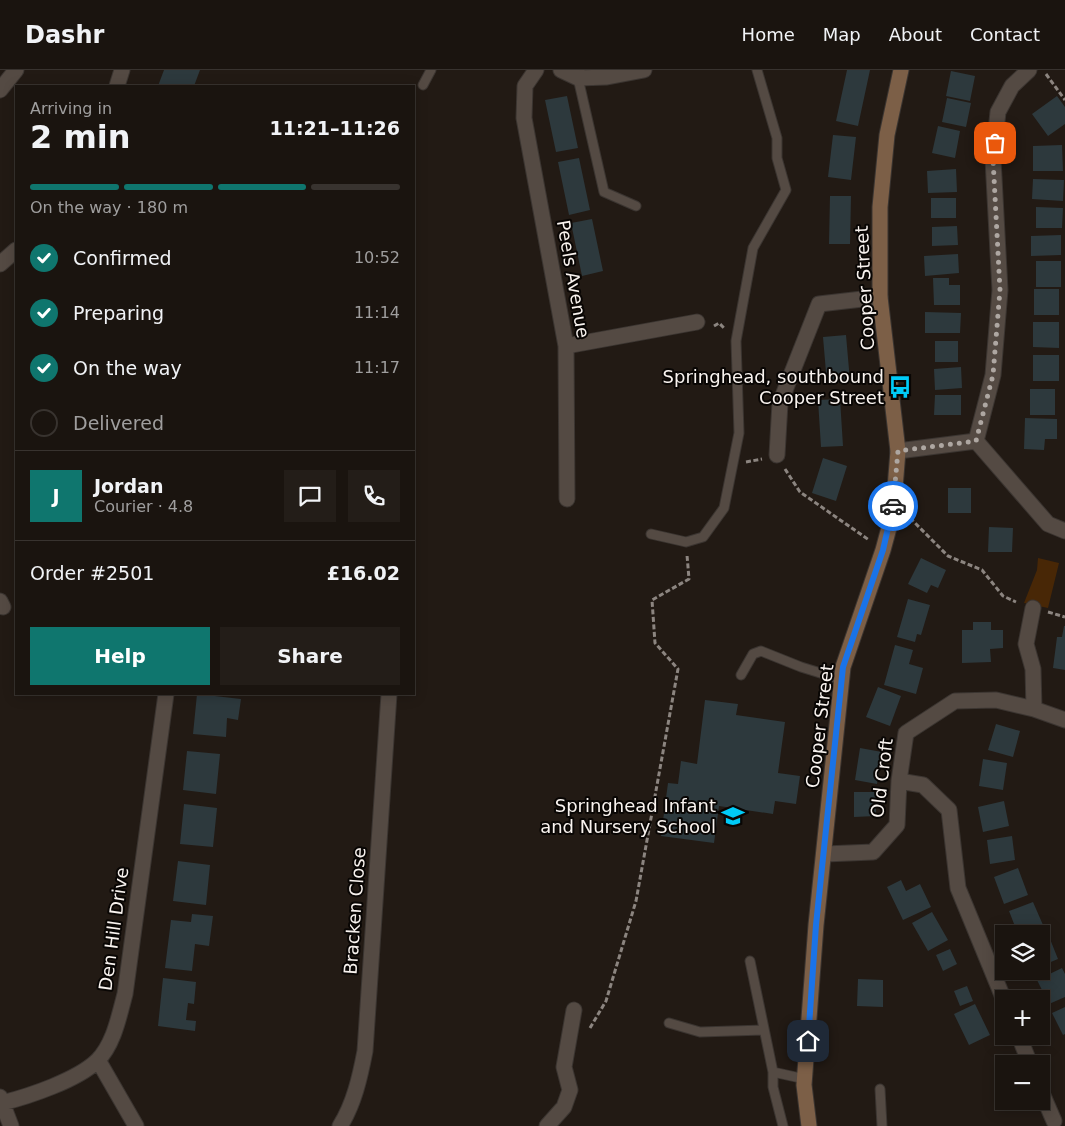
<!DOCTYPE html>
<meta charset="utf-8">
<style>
body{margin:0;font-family:"DejaVu Sans",sans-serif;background:#231d18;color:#f1f3f6;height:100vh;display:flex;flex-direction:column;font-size:19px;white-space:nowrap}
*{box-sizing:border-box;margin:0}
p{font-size:16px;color:#9f9e9e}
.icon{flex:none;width:28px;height:28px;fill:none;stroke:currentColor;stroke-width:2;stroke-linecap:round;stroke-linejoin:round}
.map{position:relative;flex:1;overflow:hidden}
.side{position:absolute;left:15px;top:15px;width:400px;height:610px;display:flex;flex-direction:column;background:#1a140f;border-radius:0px;box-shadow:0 2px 12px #0003,0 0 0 1px #38332f}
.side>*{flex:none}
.buttons{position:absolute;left:995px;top:855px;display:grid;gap:10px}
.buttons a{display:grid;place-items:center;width:55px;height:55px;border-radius:0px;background:#1a140f;box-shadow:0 2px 12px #0003,0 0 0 1px #38332f;font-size:25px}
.pin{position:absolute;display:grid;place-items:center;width:42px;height:42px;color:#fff;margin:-21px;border-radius:10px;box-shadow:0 2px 8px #0006}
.courier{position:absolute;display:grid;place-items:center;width:50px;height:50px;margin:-25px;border:4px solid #1a73e8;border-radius:50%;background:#fff;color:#222;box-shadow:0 1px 6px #0007}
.head em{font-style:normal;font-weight:700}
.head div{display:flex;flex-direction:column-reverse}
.head{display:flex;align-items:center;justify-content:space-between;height:85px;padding:0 15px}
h1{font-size:32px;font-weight:700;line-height:38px}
.bar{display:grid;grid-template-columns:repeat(4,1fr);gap:8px 5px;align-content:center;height:60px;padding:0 15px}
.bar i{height:6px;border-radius:4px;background:#38332f}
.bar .active{background:#0f766e}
.bar p{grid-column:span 4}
.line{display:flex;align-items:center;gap:12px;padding:0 15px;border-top:1px solid #38332f}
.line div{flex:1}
.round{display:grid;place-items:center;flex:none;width:52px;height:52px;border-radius:0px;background:#231d18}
ol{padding:0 15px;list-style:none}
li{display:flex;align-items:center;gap:15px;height:55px}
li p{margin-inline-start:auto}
li .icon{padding:5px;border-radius:50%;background:#0f766e;color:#fff;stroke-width:4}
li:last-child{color:#9f9e9e}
li i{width:28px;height:28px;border:2px solid #38332f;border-radius:50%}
.action{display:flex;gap:10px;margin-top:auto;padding:10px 15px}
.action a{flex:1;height:58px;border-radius:0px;background:#0f766e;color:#fff;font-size:20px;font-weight:700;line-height:58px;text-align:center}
.action a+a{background:#231d18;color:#f1f3f6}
header{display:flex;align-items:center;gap:30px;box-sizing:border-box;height:70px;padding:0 25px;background:#1a140f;border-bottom:1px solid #38332f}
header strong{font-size:24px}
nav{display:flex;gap:28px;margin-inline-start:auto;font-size:18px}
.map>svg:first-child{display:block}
.green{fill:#482706}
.building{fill:#2d393d}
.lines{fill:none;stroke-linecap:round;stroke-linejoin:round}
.lane-casing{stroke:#3b3531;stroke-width:11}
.street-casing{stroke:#3b3531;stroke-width:17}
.secondary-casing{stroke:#3b3531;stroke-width:17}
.path{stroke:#8c8580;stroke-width:3;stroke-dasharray:5 2.5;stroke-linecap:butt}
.lane{stroke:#544a43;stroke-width:9}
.street{stroke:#544a43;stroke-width:15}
.secondary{stroke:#7c5f47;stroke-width:15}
.done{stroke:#aea7a2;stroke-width:5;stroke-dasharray:0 9}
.route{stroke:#1a73e8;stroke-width:6}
.labels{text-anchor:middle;stroke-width:4;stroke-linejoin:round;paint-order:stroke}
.street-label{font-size:18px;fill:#f9f3ef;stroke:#090604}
.poi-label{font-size:18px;fill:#f9f3ef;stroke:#090604;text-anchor:end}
</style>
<header>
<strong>Dashr</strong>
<nav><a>Home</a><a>Map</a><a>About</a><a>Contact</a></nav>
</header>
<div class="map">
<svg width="1065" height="1056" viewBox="0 0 1065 1056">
<rect width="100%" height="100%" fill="#221a14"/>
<path class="green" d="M1038,488L1059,493L1048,538L1024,533L1037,500Z"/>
<path class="building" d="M164,0H200L194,16H158Z
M847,0H870L858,56L836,51Z
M951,1L975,6L970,31L946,26Z
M567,26L578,78L556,82L545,30Z
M1057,26L1065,37V54L1048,66L1032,44Z
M947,28L971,33L966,57L942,52Z
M938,56L960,61L955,88L932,83Z
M833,65L856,67L851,110L828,107Z
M1062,75L1063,101H1033V76Z
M579,88L590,140L569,145L558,92Z
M956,99L957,122L928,123L927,101Z
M1033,109L1064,110L1063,131L1032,129Z
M830,126H851L850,174H829Z
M931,128H956V148H931Z
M1036,137L1063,138L1062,158H1036Z
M592,149L603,201L582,206L571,153Z
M957,156L958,175L932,176V157Z
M1061,165V185L1031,186V166Z
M958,184L959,203L925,206L924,186Z
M1036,191H1061V217H1036Z
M933,208H949V215H960V235H934Z
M1034,219H1059V245H1034Z
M925,242L961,243L960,263H925Z
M1033,252H1059V278L1033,277Z
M846,265L850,311L827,314L823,267Z
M935,271H958V292H935Z
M1033,285H1059V311H1033Z
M961,297L962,318L935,320L934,299Z
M1030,319H1055V345H1030Z
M935,325H961V345H934Z
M840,329L843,376L821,377L818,330Z
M1025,348L1057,349V369H1045L1044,380L1024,379Z
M823,388L847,396L836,431L812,423Z
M948,418H971V443H948Z
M989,457L1013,458L1012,482H988Z
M921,488L946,500L938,518L931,515L927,523L908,514Z
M908,529L930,535L921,565L917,564L915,572L897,567Z
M973,552H991V560H1003V578L990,579L991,592L962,593V560H973Z
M1064,556H1065V600L1053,598L1057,567H1062Z
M895,575L913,580L909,594L923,598L916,624L884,615Z
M878,617L901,626L890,656L866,647Z
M197,624L241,629L238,650L227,648L226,667L193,664Z
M705,630L738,634L736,645L785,652L778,703L800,706L796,734L775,731L773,744L719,736L714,773L661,766L668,713L678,714L681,691L697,694Z
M996,654L1020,661L1013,687L988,680Z
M860,678L882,682L877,714L855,710Z
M187,681L220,684L216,724L183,720Z
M983,689L1007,693L1003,720L979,716Z
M854,722H876V746L854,747Z
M1004,731L1009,756L983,762L978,737Z
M184,734L217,738L213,777L180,774Z
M1012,766L1015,790L990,794L987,770Z
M178,791L210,795L206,835L173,831Z
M1018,798L1028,825L1004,834L994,807Z
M901,810L906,821L920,814L931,837L903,850L887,817Z
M1033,832L1043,855L1018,864L1009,841Z
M932,842L948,870L928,881L912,853Z
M192,844L213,846L209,876L195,874L192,901L165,898L171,850L191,852Z
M1048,864L1058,889L1041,896V867Z
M950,879L957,894L943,901L936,885Z
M1062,898L1065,904V927L1049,934L1037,910Z
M163,908L196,912L194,934L188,933L186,950L196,951L195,961L158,956Z
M858,909L883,910V937L857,936Z
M967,916L973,931L960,936L954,921Z
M975,934L990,965L969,975L954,944Z
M1065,937V964L1063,965L1052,943Z"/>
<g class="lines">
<defs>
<path id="lane" d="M580,0L578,8L604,122L636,136
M423,15L431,0
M651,464L686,472L703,467L724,438L739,363L736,271L753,178L786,120L777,88V68L757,0
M741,605L753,584L761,581L801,597L843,610
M750,891L773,1002L805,1009
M669,953L700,962L764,960
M773,1002V1017L783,1056
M880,1019L882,1056"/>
<path id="street" d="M536,0L525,16L524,48L566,276L567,429
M561,0L578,8L607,7L644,0
M117,16L122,0
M0,20L16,0
M0,194L16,180
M566,276L697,252
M976,371L993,305L1000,220L993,89L998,42L1012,16L1029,0
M898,381L976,371L1048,454L1065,461
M777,385L780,333L819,234L880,227
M0,531L3,537
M1033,538L1026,574L1033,599L1034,639
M899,711L923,715L949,740L958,818L1004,930
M825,784L873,782L897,755L899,711L906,663L955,631L996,630L1034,639L1065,650
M1019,966L1030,994
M98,990L136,1056
M1041,1021L1054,1051
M0,1027L11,1056
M2,1033C30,1026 77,1010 97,991C114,974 119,946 125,924L166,624
M340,1056C354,1034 360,1007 365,981L389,624
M547,1056L564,1037L570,1020L564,997L574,940"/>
<path id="secondary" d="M809,1056L804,1015L816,855L843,597L883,480L893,443L898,381L880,227V137L887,65L901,0"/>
</defs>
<use href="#lane" class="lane-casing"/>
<use href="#street" class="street-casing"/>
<use href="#secondary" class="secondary-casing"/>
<path class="path" d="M1046,4L1065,30
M714,256L719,253L724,258
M746,392L762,389
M785,399L800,422L869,470
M910,448L948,486L982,500L1003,526L1016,532
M1048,542L1065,547
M590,958L606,931L636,831L678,599L655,573L652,530L689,509L687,485"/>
<use href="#lane" class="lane"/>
<use href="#street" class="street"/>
<use href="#secondary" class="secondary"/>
</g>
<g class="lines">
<path class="done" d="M893,436L898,381L976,371L993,305L1000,220L993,89L995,73"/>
<path class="route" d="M808,971L816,855L843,597L883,480L893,436"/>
</g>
<defs>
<symbol id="bus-bare" viewBox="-9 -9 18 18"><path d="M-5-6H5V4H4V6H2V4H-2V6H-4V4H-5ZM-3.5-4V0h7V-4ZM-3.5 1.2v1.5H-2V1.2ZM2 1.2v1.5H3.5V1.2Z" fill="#00cbf8" stroke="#090604" stroke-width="2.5" paint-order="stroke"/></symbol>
<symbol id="school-bare" viewBox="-9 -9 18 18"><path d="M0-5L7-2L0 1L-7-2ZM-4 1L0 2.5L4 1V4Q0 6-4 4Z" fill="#00cbf8" stroke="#090604" stroke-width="2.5" paint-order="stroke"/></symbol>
</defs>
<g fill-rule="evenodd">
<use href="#bus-bare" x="884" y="301" width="32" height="32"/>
<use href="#school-bare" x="717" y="730" width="32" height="32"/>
</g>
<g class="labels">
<g class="street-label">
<text transform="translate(573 209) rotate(80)" y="6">Peels Avenue</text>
<text transform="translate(865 218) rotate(-93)" y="6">Cooper Street</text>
<text transform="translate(820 656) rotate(-83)" y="6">Cooper Street</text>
<text transform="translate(882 708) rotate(-83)" y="6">Old Croft</text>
<text transform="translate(355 841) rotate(-86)" y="6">Bracken Close</text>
<text transform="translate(114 859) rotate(-82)" y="6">Den Hill Drive</text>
</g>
<g class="poi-label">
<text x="884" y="313">Springhead, southbound<tspan x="884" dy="21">Cooper Street</tspan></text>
<text x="716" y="742">Springhead Infant<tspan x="716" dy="21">and Nursery School</tspan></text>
</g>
</g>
</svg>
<div class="buttons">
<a><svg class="icon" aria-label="layers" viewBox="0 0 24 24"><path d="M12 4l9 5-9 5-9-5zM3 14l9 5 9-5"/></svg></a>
<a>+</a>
<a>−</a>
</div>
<div class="pin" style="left:995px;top:73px;background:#ea580c"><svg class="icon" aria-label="bag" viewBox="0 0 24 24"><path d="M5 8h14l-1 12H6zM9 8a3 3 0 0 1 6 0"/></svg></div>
<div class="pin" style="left:808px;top:971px;background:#1f2937"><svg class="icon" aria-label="home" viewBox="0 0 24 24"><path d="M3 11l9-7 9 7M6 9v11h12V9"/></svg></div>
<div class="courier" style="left:893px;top:436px"><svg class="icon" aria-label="car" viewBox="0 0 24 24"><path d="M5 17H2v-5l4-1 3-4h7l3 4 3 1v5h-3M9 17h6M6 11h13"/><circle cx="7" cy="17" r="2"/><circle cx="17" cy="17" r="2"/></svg></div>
<section class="side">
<div class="head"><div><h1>2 min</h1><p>Arriving in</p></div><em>11:21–11:26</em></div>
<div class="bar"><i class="active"></i><i class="active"></i><i class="active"></i><i></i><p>On the way · 180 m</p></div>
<ol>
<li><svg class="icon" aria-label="check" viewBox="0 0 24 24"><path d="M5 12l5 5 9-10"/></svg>Confirmed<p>10:52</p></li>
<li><svg class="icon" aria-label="check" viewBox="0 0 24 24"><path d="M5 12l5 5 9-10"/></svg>Preparing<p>11:14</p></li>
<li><svg class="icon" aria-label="check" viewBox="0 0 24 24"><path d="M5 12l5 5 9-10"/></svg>On the way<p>11:17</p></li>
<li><i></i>Delivered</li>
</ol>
<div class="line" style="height:90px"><b class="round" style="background:#0f766e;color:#fff">J</b><div><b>Jordan</b><p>Courier · 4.8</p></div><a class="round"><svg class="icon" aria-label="chat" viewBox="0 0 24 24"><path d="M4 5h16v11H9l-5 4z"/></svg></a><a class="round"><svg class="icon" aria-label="phone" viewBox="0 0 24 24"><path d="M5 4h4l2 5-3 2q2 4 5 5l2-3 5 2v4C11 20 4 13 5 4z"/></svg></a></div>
<div class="line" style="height:65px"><div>Order #2501</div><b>£16.02</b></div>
<div class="action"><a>Help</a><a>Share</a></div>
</section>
</div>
